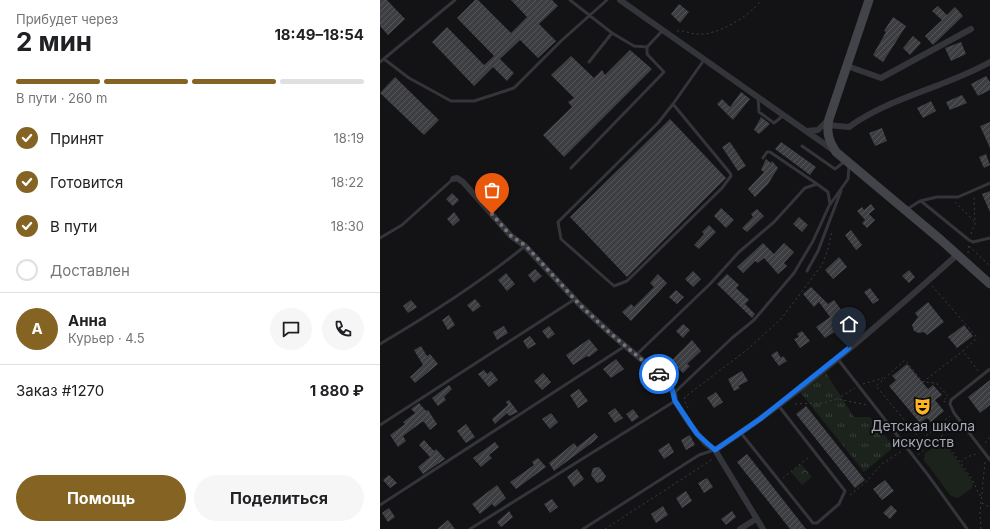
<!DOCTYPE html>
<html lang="ru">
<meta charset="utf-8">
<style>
body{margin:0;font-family:Inter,sans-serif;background:#f6f6f6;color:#202124;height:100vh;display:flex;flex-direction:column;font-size:15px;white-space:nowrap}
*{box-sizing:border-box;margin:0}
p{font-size:13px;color:#757577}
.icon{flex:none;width:22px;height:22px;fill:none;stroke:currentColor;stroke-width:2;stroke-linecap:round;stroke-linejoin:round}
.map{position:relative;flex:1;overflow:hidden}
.sheet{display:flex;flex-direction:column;background:#fff;width:380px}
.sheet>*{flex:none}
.pin{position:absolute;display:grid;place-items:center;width:34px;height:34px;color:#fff;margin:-41px -17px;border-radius:50% 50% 50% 0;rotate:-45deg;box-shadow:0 0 4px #0007}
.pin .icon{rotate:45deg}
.courier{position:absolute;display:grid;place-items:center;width:40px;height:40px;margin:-20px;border:3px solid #1a73e8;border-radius:50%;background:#fff;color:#222;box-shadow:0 1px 5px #0007}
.headline em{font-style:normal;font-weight:700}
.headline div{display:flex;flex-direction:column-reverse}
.headline{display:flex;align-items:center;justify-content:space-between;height:68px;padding:0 16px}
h1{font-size:26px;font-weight:700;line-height:30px}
.bar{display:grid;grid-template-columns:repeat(4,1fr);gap:6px 4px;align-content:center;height:48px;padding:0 16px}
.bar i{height:5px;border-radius:3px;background:#e0e0e0}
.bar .on{background:#846323}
.bar p{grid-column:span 4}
.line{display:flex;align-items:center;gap:10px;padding:0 16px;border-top:1px solid #e0e0e0}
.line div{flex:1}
.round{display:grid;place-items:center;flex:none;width:42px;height:42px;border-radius:21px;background:#f6f6f6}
ol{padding:0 16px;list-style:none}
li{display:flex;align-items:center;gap:12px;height:44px}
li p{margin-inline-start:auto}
li .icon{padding:4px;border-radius:50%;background:#846323;color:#fff;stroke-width:4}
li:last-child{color:#757577}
li i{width:22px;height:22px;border:2px solid #e0e0e0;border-radius:50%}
.action{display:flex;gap:8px;margin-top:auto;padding:8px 16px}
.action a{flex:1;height:46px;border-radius:24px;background:#846323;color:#fff;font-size:16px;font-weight:700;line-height:46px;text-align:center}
.action a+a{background:#f6f6f6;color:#202124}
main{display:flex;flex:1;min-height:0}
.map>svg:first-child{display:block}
.grass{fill:url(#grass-tufts)}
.park{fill:url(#park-crowns)}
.pitch{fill:#1b231c}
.building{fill:url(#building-hatch)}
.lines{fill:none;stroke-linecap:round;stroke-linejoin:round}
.path{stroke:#3a3c41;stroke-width:1;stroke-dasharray:2 3;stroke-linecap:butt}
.service{stroke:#34353a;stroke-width:3}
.minor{stroke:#34353a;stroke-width:6}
.secondary{stroke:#42444a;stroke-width:9}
.done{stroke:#71747e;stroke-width:4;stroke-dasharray:0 7.2}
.route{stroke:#1a73e8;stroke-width:5}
.labels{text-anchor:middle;stroke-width:4;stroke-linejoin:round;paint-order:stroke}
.poi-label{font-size:14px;fill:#a4a9b6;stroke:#0e0e10}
</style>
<main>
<section class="sheet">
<div class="headline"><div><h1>2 мин</h1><p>Прибудет через</p></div><em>18:49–18:54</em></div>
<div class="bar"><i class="on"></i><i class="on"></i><i class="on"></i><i></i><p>В пути · 260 m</p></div>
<ol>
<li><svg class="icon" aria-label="check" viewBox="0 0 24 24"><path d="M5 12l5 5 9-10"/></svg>Принят<p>18:19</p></li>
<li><svg class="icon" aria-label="check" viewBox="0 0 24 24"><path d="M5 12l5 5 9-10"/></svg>Готовится<p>18:22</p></li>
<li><svg class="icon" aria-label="check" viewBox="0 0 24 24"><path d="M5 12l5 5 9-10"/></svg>В пути<p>18:30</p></li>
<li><i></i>Доставлен</li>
</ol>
<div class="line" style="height:72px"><b class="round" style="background:#846323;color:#fff">А</b><div><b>Анна</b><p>Курьер · 4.5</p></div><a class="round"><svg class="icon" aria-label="chat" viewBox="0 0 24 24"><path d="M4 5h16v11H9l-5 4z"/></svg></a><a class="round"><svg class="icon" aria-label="phone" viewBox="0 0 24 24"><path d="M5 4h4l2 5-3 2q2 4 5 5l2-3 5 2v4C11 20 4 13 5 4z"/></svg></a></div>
<div class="line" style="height:52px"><div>Заказ #1270</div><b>1 880 ₽</b></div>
<div class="action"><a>Помощь</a><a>Поделиться</a></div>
</section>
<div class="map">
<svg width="610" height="529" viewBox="0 0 610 529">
<defs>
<pattern id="grass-tufts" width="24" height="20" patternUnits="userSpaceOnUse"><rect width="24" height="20" fill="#1b231c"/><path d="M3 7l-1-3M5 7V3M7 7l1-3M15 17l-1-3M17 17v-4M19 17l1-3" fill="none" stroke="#39403b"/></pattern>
<pattern id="park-crowns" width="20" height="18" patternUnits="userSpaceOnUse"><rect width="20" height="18" fill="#1b231c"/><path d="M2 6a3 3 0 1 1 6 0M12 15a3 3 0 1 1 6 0" fill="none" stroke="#39403b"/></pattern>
<pattern id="building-hatch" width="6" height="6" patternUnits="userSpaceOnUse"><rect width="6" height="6" fill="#3d3e42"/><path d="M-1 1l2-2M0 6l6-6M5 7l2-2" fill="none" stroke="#56575b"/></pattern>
</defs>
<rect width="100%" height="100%" fill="#131315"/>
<path class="grass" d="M446,373L474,417H490L514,447L484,472L420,392Z"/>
<path class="park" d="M421,464L432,477L422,485L411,472Z"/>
<path class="pitch" d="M559,444L566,445L593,482L592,488L578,498L571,496L544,460L545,453Z"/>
<path class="building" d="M0,0H7L25,19L8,35L0,26Z
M95,0H98L131,33L147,17L131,0H172L178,6L159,24L176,41L158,58L140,40L120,59L134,73L127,81L113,67L94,86L52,42L67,27L104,65L114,56L77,18Z
M299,4L309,12L300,23L291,14Z
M558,6L567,15L575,7L583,16L553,45L545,36L562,20L552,11Z
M513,17L526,26L503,62L493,55L506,32L504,31Z
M533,36L541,43L530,55L523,48Z
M581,42L586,54L571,61L565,48Z
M250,50L272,69L184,157L163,135L192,107L188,102L194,98L171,75L191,56L214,78L222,70L225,75Z
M606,76L610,82V90L598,96L591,84Z
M15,77L59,120L44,135L0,93Z
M361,92L370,99L353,120L337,104L342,99L350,107Z
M582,95L587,103L570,110L566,102Z
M551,101L556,111L543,118L537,108Z
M381,117L390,124L379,134L374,130Z
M290,119L346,178L247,277L190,217Z
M610,122V148L600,126Z
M502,128L507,141L495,146L489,133Z
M350,142L366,166L358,171L342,147Z
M401,142L436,167L430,175L395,149Z
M606,154L610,165L604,168L599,157Z
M386,159L391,163L392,161L398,168L388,184L375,197L368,189L384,172L381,170Z
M610,191V212L602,194Z
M72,193L79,200L73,206L66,199Z
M491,204L495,209L489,214L495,220L487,228L482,223L485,220L477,211L482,207L484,210Z
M341,208L354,220L346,228L334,216Z
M377,209L384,216L367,232L362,228L373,217L371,214Z
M74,212L80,220L73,226L67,219Z
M419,217L428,225L422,232L413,224Z
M329,225L336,232L319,249L314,245L324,234L322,232Z
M471,230L482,245L476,250L465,235Z
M383,243L394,254L404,243L414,252L404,263L407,266L398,274L384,258L378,263L375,261L363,273L357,267Z
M459,257L467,267L453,279L445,270Z
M155,269L162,276L154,283L148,275Z
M529,270L535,277L529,283L522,276Z
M313,271L321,279L313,287L305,279Z
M126,273L135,284L127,291L118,280Z
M278,274L287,283L251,321L242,312L251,304L254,307L274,287L270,283Z
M347,274L359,285L356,288L369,300L365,304L375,314L372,318L337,284Z
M431,287L448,304L454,300L470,322L445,338L436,327L450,317L439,302L434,307L423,294Z
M490,288L499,300L493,304L484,292Z
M296,290L304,297L297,304L289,297Z
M95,299L101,306L93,312L87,305Z
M31,300L37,307L28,313L23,306Z
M548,302L564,322L547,335L544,332L539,333L534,331L532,325L538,317L535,313Z
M69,315L75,325L68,330L62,320Z
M303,324L310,330L303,338L296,331Z
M584,325L593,336L577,348L568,337Z
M124,326L128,333L117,340L113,332Z
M169,326L175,334L168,339L162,331Z
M422,331L430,341L420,348L414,339L419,337L417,334Z
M150,336L156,344L148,349L143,341Z
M209,339L218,350L209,357L207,356L193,365L186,355Z
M312,340L321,351L307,364L310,366L303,373L291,361Z
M41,346L47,356L50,354L58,364L35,383L30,377L43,365L34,350Z
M397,351L401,358L403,356L407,361L399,366L391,355Z
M236,359L244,369L231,378L223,369Z
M527,364L548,389L553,385L562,395L555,400L564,411L551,422L547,418L540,423L509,386L516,380L512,376Z
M104,370L107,374L111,371L118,380L109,387L98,374Z
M362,371L368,381L358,386L360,388L354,391L348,379Z
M163,373L171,382L162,390L154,381Z
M610,380V405L600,413L588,397Z
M69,385L72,389L64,397L66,400L58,406L52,398Z
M199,389L208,401L198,408L190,395Z
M336,392L343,402L334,408L327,398Z
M129,400L138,412L129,416L127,413L115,424L112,419L128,405L126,402Z
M39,403L46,411L48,410L57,424L50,430L44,422H42L23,436L26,441L18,447L10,435L25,424L23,422L35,413L31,409Z
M426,406L485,480L475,488L416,414Z
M235,408L243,418L235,423L228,413Z
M253,409L259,417L252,422L246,414Z
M171,413L178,422L170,429L162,419Z
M86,424L95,437L86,443L77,431Z
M215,433L218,437L213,442L174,471L169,463L194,443L197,447Z
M310,435L315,445L306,450L301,440Z
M44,440L54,451L56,449L65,459L43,474L38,467L50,457L39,445Z
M115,442L119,447L109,455L112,458L101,467L93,458Z
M289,443L294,452L284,459L278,450Z
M367,454L382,473L426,529H410L357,462Z
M158,458L166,467L136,489L130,482L154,465L152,462Z
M219,467L226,476L223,481L217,483L211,475L213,468Z
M197,469L204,479L194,487L187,477Z
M9,475L17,483L10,488L3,480Z
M327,478L333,487L324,493L318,483Z
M505,480L514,491L502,500L493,489Z
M117,485L126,498L115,507L112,504L100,514L92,504Z
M306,491L312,501L302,508L296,498Z
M172,499L178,507L170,513L164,504Z
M511,505L517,511L510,519L503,513Z
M283,506L288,515L276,523L271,514Z
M9,508L15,517L8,522L2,513Z
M129,511L133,517L121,527L117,522Z
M352,511L356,517L346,525L341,519Z
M68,520L75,529H57Z"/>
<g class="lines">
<path class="path" d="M297,31C305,30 310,34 318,34C336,36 371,16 381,0
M575,202L594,221
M591,234L595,224L594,196
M589,246L610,266
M588,253L589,245
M552,286L596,336L595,340L583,351L599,372
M543,382L583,351
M483,384L503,378
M568,396L556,383L543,382L525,360L496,386L541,440L570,416
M566,398L563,401L566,402
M457,399L475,388
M415,404L443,403L457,399L487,405
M308,408L304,400L305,397L368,349L401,319L442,265L448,249L452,230
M561,436L590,476C595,483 596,490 601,497
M605,443L610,437
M531,444L541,440
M538,455L576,424
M581,462L587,457L599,453
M403,478L430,456
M470,495L486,482L503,463L522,451
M602,503L610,507
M225,529L333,459
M601,529L600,513L605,462"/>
<path class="service" d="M190,0L232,33
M4,59L29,78L71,101H94L134,88L181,41L227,0
M0,62L75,0
M209,62L232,33L254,46L267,47L283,30
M378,97L379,112L394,123L404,115
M293,104L278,123L178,222L181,239L234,286L247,281L342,188L351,176L350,173L293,104L324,60
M422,146L455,169L464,162
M383,158L387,152H390L437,184
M191,168L284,72L267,54V47
M541,201L589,240L593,242L610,238
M526,210L540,201L557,197H578L610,183
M0,238L22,225L73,179
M427,271L438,251L461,191
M0,344C51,314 100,283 145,246
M256,355L330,284L359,252L394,222L425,188L437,184L448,192L450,204
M457,358L548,475L587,529
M610,369L571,400L570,404L574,413L610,460
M294,393L352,338L374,320L414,273L433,241L449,206L468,179L469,166
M0,425L195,299
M361,433L433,523H437L459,504L465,491L398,405
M0,505L245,346
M90,529L295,401
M203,529L319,455L334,450"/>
<path class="minor" d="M240,0L453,150
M467,66L501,78L591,29
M447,125L469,127C510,97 566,87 610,62
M426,131L438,130L448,120
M73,179L77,178L83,182L131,236L145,246L201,306L231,334L286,380L294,393L295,401L309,423L325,443L335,450L383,529
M335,450C422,393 501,323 578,254
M360,529L376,519"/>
<path class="secondary" d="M489,0L449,119C446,133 449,141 456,152L561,240L610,284"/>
</g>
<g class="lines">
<path class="done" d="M112,214L131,236L146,246L201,306L231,334L279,374"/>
<path class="route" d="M279,374L291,385L295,401L317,434L335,450L380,419L469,348"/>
</g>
<defs>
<symbol id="theatre-bare" viewBox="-9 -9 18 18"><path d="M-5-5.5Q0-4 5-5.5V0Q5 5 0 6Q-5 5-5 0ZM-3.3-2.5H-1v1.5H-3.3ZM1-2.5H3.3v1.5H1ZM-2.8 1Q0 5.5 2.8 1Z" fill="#ffb422" stroke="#0e0e10" stroke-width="2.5" paint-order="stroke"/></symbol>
</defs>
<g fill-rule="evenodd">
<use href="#theatre-bare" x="530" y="394" width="25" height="25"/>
</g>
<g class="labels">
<g class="poi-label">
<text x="543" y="431">Детская школа<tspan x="543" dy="16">искусств</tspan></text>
</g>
</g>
</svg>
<div class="pin" style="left:112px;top:214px;background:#ea580c"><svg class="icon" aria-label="bag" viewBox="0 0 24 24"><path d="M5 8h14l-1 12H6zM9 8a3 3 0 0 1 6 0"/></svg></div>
<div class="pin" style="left:469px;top:348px;background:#1f2937"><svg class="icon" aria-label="home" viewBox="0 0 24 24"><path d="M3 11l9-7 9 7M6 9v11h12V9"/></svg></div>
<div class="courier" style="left:279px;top:374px"><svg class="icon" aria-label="car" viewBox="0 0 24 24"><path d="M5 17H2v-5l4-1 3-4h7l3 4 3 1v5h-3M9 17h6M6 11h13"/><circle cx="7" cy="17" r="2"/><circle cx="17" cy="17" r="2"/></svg></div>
</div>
</main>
